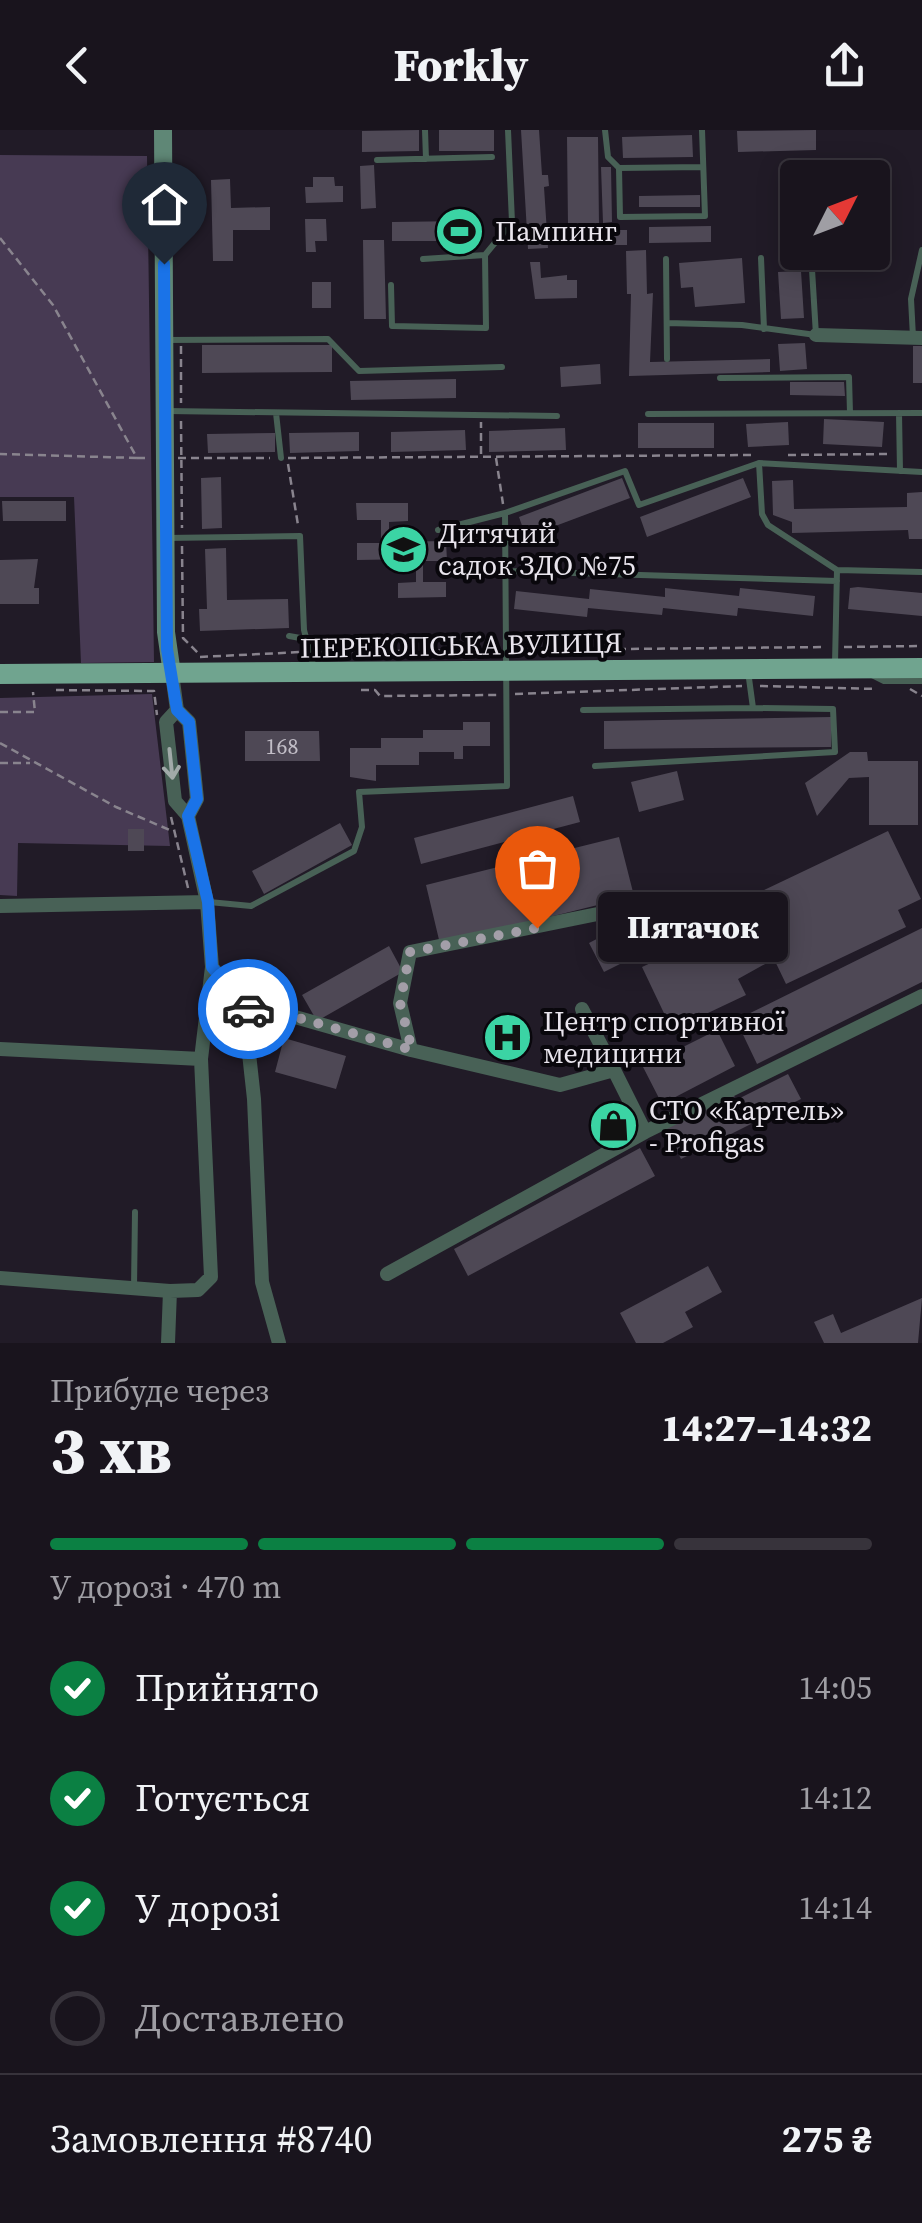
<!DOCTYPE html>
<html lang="uk">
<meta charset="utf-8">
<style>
body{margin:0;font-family:"Source Serif 4",serif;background:#26212a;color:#f1f3f6;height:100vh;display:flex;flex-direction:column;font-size:38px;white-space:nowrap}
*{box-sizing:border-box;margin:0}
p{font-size:32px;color:#9f9ea4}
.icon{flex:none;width:55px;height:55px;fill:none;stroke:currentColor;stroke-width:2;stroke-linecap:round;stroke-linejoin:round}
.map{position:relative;height:1213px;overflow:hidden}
.details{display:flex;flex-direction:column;background:#19141d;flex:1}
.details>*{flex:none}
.needle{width:65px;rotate:48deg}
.tools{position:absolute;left:780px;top:30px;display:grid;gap:20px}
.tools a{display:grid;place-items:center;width:110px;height:110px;border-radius:10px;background:#19141d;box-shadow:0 5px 25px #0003,0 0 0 2px #37333b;font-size:50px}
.pin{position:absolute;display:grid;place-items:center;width:85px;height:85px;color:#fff;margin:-102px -42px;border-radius:50% 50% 50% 0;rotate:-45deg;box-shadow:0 0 10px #0007}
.pin .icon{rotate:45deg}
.courier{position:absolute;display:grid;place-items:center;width:100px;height:100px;margin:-50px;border:8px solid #1a73e8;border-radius:50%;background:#fff;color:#222;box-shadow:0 2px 12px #0007}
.bubble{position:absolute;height:70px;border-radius:10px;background:#19141d;box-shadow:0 5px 25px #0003,0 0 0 2px #37333b;font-size:32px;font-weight:800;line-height:70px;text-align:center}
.head em{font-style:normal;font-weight:800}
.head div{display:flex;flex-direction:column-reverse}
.head{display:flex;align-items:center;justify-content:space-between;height:170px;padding:0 50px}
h1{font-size:65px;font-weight:800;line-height:75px}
.bar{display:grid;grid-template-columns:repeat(4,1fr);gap:15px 10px;align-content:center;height:120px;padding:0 50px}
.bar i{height:12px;border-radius:8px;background:#37333b}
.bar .active{background:#0b8043}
.bar p{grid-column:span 4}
.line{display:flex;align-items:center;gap:25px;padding:0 50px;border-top:2px solid #37333b}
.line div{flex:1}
ol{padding:0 50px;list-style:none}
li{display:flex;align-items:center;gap:30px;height:110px}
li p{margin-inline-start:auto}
li .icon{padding:10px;border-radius:50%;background:#0b8043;color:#fff;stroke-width:4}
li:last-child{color:#9f9ea4}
li i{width:55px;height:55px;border:5px solid #37333b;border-radius:50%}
header{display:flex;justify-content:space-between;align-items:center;height:130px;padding:0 50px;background:#19141d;font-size:45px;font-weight:800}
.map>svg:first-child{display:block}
.green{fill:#473a53}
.building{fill:#4e4855}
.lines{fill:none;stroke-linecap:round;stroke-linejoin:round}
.path{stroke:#89848e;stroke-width:2.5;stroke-dasharray:8 5;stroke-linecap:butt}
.lane{stroke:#486156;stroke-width:6}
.street{stroke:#486156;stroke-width:14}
.secondary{stroke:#5f8776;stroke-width:18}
.primary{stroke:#70a48f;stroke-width:20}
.oneway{stroke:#a1aaa9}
.done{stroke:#a39ea8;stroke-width:10;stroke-dasharray:0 18}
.route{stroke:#1a73e8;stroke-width:12}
.labels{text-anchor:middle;stroke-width:8;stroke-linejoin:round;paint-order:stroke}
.number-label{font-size:22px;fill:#c2bec7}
.poi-label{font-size:28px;fill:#e9e5ed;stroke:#09070c;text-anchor:start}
.street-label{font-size:28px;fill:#e9e5ed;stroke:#09070c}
</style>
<header><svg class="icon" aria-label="back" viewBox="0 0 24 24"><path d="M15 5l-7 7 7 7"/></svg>Forkly<svg class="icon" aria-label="share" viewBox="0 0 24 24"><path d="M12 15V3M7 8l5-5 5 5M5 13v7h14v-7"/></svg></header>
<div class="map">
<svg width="922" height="1213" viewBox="0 0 922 1213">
<rect width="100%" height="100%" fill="#211b27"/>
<path class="green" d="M0,25L147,26L154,532L81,533L74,367H0Z
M152,564L170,716L18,713L17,766L0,765V568Z"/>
<path class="building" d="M419,0V21L362,22V1Z
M439,0H494V21H439Z
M521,0H539L542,45H548L549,56L544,57L548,118L528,119Z
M816,0V20L738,22L737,1Z
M692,5L693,27L623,28L622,7Z
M567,7H598L599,96H568Z
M374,35L376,78L361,79L360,36Z
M601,37H611L612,92L603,93Z
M313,47H334L335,56H343V72L306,73L305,57H313Z
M230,49L231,78L270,77V100H233V131H213L211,50Z
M700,65V77H639V66Z
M305,89H326L327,111H315L316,122H306Z
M464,91L465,111H392V92Z
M711,96V112L649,113V97Z
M605,100H627V115H606Z
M363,110H384L386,189H364Z
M646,120L647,164L653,163L650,232L770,229V242L629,246L631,164H627L626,121Z
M742,128L745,173L695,177L693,157L681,158L679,133Z
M530,132H540L541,148L567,145V150H577V168L535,169Z
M801,141L804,188L781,189L778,142Z
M312,152H331V178H312Z
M805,213L807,239L780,241L778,214Z
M202,215H332V242L202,243Z
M913,216H922V253H913Z
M600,234L601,254L561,257L560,237Z
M456,249V268L351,270L350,251Z
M790,252H844L845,266L790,265Z
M824,289L884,292L882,317L823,314Z
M788,292L789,315L748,317L746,294Z
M638,293H714V318H638Z
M565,298L566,320L489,322V301Z
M465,300L466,320L391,322V302Z
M359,302V321L290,323L289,303Z
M275,303V322L208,323L207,304Z
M221,347L222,398L202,399L201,348Z
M622,348L630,368L526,407L519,387Z
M743,348L751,367L647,407L640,387Z
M793,350L794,379L907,377V363L922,362V409H909L908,400L792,403V392L773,385L772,351Z
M2,371H66V391H3Z
M356,373H408V391L389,392V412L446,411L447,431H423V452H446V467L398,468V453L416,452V429L357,430V413H381V390H357Z
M226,418L227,470L288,469L289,498L200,501L199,479H207L205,419Z
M38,429L34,458H39V474H0V430Z
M858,457L922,463V486L848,479L850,458Z
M665,458L739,466L740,458L815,466L813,486L738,478L737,486L663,478L662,485L588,478L587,487L514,479L516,461L589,469L590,459L665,467Z
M831,587V617L604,619V591Z
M463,592H490V616H463V629H454V622H419V635H376V651L350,647V618H381V608H423V600H463Z
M245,601H319L320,631H245Z
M850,622H867L868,631H918V695H869V647L849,648L817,686L805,653Z
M677,641L684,670L639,682L631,652Z
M573,666L580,692L421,734L414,708Z
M340,693L352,715L264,764L252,741Z
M128,699H144V721H128Z
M888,701L921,769L898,780L906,797L786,854L774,829L738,849L746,865L672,900L642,837L685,817L679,804L710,789L715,800L751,781L745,769Z
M619,707L634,766L440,814L426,755Z
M633,790L648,820L604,842L589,813Z
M922,798V852L757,934L736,890Z
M389,816L403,842L317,891L302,865Z
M717,900L735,936L662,974L643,937Z
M284,908L346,926L336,959L275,942Z
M788,944L801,969L681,1029L665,997L733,963L736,970Z
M640,1018L655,1046L468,1146L454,1119Z
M708,1136L722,1162L685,1182L693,1197L663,1213H636L620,1183Z
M922,1168L918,1213H824L814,1192L833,1184L841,1203Z"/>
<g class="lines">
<path class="path" d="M0,108L53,175L137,328L0,324
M181,216V273
M181,291L182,398
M481,324V292
M788,325L890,324
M137,328H150
M178,328H270
M288,328L755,325
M496,328L503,374
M288,334L298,395
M182,416L183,508L200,525
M844,517L922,516
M514,520L826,517
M319,522L496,520
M200,527L301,522
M760,556L877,559
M910,559L922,566
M56,560L154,561L157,585
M361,560H375L380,566L497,565
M515,564L742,556
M0,582H35L33,562
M0,613L116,677L172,701
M0,633H30
M171,687L189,762"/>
<path class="lane" d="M425,0L426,29
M605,0L608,27L619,38L620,87L705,86L702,0
M377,30L492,27
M619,38L703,37
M761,128L764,199
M423,129L485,125
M666,129L667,229
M391,155L392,196L486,198L485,125L512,92L508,0
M667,193L742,195L816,205L811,123
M913,207L911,169L922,120
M166,210L328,209L359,241L502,237
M720,248L849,247L850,283
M167,281L557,286
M276,283L281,328
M899,283L900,341
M648,284L922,283
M759,333L762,384L768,395L837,440L922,442
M438,400L505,383
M166,408L300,406L304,500L314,538
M508,441L837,451
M289,506L306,509
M835,533L837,440
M872,545L884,551H922
M583,580L753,578
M595,636L835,622L833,579L753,578L748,541
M209,772L251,776L354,721L362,697L359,662L507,656L505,383L625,341L639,375L759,333L922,342
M134,1158L135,1082"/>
<path class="street" d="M816,205L922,208
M172,544L177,580L189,592L197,669L188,686
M0,776L207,772
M212,837L244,878L254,969L262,1152L279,1213
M244,878L281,883L411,920L400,873L410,822L642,775
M0,919L201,929
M411,920L560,955L614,940L582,879
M614,940L645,1002L922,866
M387,1144L645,1002
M0,1148L170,1161L198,1160L211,1147L201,929L212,837L207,772L188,686L175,671L166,592L177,580
M168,1213L170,1161"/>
<path class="secondary" d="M163,0L166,502L172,544"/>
<path class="primary" d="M0,544L922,538"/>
</g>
<defs><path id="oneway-shaft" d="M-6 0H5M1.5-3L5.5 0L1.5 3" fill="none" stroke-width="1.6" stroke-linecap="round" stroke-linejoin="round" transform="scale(2.5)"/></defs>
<use class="oneway" href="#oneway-shaft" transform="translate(171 634) rotate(84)"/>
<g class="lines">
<path class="done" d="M248,879L281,883L412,920L400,873L410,822L537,798"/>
<path class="route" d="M164,134L167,519L177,580L189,592L197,669L188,686L208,772L212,837L248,879"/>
</g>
<defs>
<symbol id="stadium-disc" viewBox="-11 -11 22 22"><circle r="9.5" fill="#3bd4a4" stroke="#09070c"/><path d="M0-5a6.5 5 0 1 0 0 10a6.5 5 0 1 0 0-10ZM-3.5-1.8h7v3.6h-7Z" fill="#111"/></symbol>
<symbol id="school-disc" viewBox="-11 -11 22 22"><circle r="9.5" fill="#3bd4a4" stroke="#09070c"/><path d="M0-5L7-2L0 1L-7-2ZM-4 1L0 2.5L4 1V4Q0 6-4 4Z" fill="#111"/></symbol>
<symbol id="hospital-disc" viewBox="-11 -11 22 22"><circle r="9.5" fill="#3bd4a4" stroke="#09070c"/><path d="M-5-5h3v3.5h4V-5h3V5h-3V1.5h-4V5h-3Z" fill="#111"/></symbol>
<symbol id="shop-disc" viewBox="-11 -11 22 22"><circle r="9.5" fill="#3bd4a4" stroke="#09070c"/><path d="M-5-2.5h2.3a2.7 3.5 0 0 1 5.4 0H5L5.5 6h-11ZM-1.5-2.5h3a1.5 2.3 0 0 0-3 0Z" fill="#111"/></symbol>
</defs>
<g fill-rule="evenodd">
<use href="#stadium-disc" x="432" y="74" width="55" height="55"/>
<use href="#school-disc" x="376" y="392" width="55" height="55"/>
<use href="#hospital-disc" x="480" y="880" width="55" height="55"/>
<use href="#shop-disc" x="586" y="968" width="55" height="55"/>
</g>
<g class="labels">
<g class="number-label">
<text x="282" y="624">168</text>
</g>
<g class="poi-label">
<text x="495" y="111">Пампинг</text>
<text x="438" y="413">Дитячий<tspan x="438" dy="32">садок ЗДО №75</tspan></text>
<text x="543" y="901">Центр спортивної<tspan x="543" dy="32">медицини</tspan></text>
<text x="649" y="990">СТО «Картель»<tspan x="649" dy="32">- Profigas</tspan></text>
</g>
<g class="street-label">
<text transform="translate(461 515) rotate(-1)" y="10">ПЕРЕКОПСЬКА ВУЛИЦЯ</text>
</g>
</g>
</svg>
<div class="tools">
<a><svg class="needle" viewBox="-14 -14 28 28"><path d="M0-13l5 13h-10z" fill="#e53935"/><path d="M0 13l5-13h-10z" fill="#9f9ea4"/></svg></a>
</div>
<div class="pin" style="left:537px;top:798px;background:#ea580c"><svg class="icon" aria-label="bag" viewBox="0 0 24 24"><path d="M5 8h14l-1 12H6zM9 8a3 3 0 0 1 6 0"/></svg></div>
<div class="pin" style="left:164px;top:134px;background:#1f2937"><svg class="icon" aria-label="home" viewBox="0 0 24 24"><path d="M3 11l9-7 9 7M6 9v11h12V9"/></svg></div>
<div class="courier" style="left:248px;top:879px"><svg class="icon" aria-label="car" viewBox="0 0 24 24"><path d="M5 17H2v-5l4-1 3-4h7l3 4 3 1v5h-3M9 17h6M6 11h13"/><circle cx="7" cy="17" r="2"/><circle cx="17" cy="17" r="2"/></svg></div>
<div class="bubble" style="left:598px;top:762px;width:190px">Пятачок</div>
</div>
<section class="details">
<div class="head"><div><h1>3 хв</h1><p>Прибуде через</p></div><em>14:27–14:32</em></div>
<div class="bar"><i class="active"></i><i class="active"></i><i class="active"></i><i></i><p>У дорозі · 470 m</p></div>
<ol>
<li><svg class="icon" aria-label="check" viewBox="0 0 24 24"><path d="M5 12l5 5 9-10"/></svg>Прийнято<p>14:05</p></li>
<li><svg class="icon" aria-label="check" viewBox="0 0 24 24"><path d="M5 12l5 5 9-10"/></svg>Готується<p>14:12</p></li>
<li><svg class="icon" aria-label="check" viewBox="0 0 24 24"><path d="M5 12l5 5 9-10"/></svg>У дорозі<p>14:14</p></li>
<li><i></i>Доставлено</li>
</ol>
<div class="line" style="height:130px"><div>Замовлення #8740</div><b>275 ₴</b></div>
</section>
